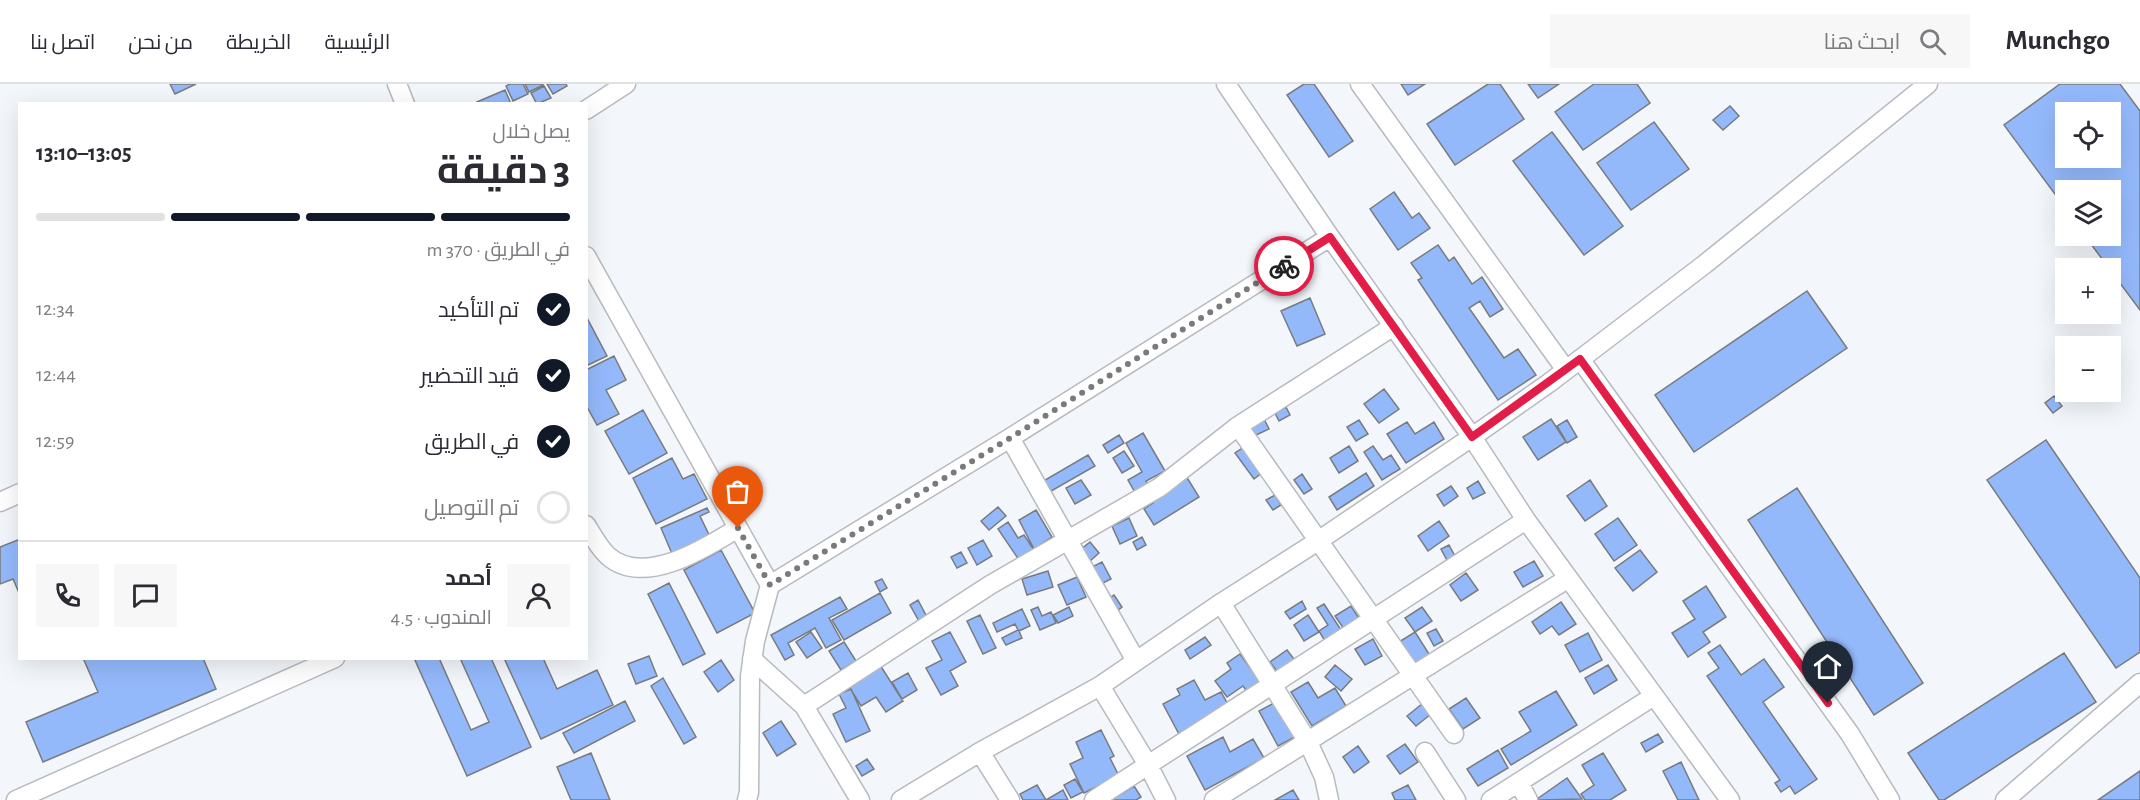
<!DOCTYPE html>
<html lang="ar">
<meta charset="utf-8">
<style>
body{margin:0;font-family:"Alegreya Sans",Cairo,sans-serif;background:#f7f7f7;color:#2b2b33;direction:rtl;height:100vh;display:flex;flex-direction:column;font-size:22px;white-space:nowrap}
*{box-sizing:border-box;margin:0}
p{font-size:20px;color:#7c7c81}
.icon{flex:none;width:33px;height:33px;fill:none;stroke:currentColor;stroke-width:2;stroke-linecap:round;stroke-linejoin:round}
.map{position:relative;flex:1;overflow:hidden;direction:ltr}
.sheet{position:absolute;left:18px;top:18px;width:570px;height:558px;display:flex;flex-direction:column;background:#fff;border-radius:0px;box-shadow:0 6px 24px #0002;direction:rtl}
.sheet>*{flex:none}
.fabs{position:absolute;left:2055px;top:18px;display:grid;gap:12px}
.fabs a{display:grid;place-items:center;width:66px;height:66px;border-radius:0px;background:#fff;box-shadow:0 6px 24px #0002;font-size:30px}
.pin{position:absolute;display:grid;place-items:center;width:51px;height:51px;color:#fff;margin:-62px -26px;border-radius:50% 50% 50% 0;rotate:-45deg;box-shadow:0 0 6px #0007}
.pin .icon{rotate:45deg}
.courier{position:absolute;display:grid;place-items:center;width:60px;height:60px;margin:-30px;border:4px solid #e11d48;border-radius:50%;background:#fff;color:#222;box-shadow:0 2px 8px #0007}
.head em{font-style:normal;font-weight:700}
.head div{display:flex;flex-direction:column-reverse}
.head{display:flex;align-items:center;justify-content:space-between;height:102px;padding:0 18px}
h1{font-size:39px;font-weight:700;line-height:45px}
.bar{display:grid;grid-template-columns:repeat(4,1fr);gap:9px 6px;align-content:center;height:72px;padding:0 18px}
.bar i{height:8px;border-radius:4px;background:#e1e1e2}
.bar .selected{background:#111827}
.bar p{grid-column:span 4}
.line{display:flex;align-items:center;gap:15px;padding:0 18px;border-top:2px solid #e1e1e2}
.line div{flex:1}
.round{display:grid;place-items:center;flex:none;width:63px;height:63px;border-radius:0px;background:#f7f7f7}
ol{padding:0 18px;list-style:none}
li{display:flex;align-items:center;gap:18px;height:66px}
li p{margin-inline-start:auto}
li .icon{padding:6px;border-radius:50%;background:#111827;color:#fff;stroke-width:4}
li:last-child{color:#7c7c81}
li i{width:33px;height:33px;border:3px solid #e1e1e2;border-radius:50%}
header{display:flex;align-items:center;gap:36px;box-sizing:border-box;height:84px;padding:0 30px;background:#fff;border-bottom:2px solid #e1e1e2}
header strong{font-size:28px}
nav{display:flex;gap:33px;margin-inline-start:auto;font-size:21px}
.search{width:420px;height:54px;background:#f7f7f7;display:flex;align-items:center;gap:15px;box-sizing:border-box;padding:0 21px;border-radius:0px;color:#7c7c81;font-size:22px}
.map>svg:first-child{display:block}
.building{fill:#94b9fb;stroke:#787b7f;stroke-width:1.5;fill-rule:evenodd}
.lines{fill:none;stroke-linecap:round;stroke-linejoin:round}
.minor-casing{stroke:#b7babe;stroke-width:21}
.minor{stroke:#fff;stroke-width:18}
.done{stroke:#797a7d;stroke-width:6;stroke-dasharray:0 10.8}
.route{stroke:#e11d48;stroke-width:8}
</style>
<header>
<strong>Munchgo</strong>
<div class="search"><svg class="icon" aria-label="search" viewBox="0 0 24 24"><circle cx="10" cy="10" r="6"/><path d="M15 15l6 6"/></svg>ابحث هنا</div>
<nav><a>الرئيسية</a><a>الخريطة</a><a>من نحن</a><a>اتصل بنا</a></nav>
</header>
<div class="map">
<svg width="2140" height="716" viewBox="0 0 2140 716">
<rect width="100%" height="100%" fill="#f3f6fa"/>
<path class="building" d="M170,0H196L175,10Z
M510,0H523L528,10L513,17L506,2Z
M525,0H543V1L529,8Z
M547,0H566L567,2L553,10Z
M1304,0H1314L1353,57L1329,73L1287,11Z
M1401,0H1425L1408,11Z
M1488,0H1500L1524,35L1455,81L1427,40Z
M1528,0H1559L1538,14Z
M1594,0H1637L1650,19L1583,66L1555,28Z
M2060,0H2120L2140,27V226L2085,152H2110V106H2066V125L2004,41ZM2066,28H2110V74H2066Z
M544,2L551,14L537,20L531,9Z
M505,6L511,20H478L477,18Z
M1730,22L1739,32L1723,46L1713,36Z
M1654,38L1689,85L1631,126L1597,79Z
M1552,48L1623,142L1584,171L1513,77Z
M1394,108L1412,134L1419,129L1430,144L1398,166L1370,125Z
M1438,161L1449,177L1454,173L1472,200L1482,193L1503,225L1490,233L1480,217L1469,224L1504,274L1518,265L1536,291L1498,316L1418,196L1422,194L1411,179Z
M1807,207L1847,264L1694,368L1655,311Z
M1310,214L1325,250L1297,262L1281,227Z
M586,232L607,272L586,282Z
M614,272L626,296L606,306L619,330L597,341L586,321V286Z
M1384,305L1399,325L1379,339L1364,320Z
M2054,312L2062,322L2053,329L2045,319Z
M1286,323L1290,331L1279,337L1275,329Z
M643,326L667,369L629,390L605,347Z
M1263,333L1269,345L1254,352L1248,340Z
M1551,335L1566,358L1538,376L1523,353Z
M1359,336L1368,350L1356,357L1347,343Z
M1567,336L1577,353L1567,359L1557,342Z
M1407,338L1415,350L1434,338L1444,355L1406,379L1387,350Z
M1143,349L1165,387L1146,397L1150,404L1137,412L1128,396L1142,388L1126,359Z
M1119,351L1124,359L1108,369L1103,361Z
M2046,356L2140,494V568L2116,584L1987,396Z
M1349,362L1358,377L1339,389L1330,374Z
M1373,362L1383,376L1391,371L1400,385L1382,396L1364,368Z
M1244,363L1263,388L1254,395L1235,369Z
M1124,367L1134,382L1122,389L1113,374Z
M1088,371L1095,382L1046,410L1040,399Z
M672,374L683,395L694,390L707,415L656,440L633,394Z
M1366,389L1374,402L1337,426L1329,413Z
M1302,390L1312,405L1304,410L1294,396Z
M1186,392L1199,413L1154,441L1144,425L1153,419L1150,415Z
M1081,396L1091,411L1075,420L1066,404Z
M1590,396L1607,422L1585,437L1567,412Z
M1478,397L1485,409L1473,415L1467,404Z
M1451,402L1458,412L1444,422L1437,411Z
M1797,404L1923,599L1874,631L1748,436Z
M1275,411L1281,421L1273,426L1266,416Z
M998,423L1006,432L989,446L981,437Z
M707,424L709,428L700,432L711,455L673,472L661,444Z
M1036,426L1052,453L1034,465L1019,436Z
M1129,434L1137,452L1120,460L1112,442Z
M1618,434L1637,461L1614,477L1595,450Z
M1439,437L1449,452L1428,467L1418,452Z
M1008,438L1018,454L1024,451L1034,466L1019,476L998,445Z
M1142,453L1146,461L1137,466L1133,458Z
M20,455V511L13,495L0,500V463Z
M983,456L992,472L977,481L968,464Z
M1090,458L1099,469L1089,478L1080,466Z
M1449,461L1457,476L1449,480L1441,465Z
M721,466L755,529L717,549L684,486Z
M1640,466L1657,488L1633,507L1615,484Z
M961,468L967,479L957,484L951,473Z
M1534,477L1543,492L1523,503L1514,488Z
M1102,478L1111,495L1101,500L1092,483Z
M1048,487L1053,503L1027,511L1022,495Z
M1466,489L1478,506L1461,517L1450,501Z
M1077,493L1086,513L1067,521L1058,501Z
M882,495L887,504L880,508L875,498Z
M669,499L705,570L683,581L648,510Z
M1706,502L1726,533L1703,548L1710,558L1688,573L1672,549L1695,535L1683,517Z
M880,509L891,529L844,556L832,536Z
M1114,511L1122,523L1117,527L1108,515Z
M840,513L847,525L829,534L841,556L826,564L815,544L788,559L794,571L785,576L771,551Z
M918,516L928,535L920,539L910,521Z
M1302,517L1306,525L1290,535L1285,528Z
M1561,518L1576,540L1559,551L1552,542L1540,550L1532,538Z
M1324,520L1343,549L1326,559L1319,547L1328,541L1317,524Z
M1351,522L1362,539L1346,548L1335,532Z
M1038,523L1042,532L1051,528L1056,539L1040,546L1031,526Z
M1069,523L1073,532L1058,539L1053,531Z
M1422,523L1432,537L1415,548L1405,534Z
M1022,525L1030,542L1019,547L1022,554L1006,561L1002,554L1018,546L1015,540L997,548L993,539Z
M980,531L996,564L983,570L967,537Z
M1308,531L1319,548L1304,557L1294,541Z
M1436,545L1443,557L1434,562L1427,549Z
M811,548L822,564L807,574L796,558Z
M950,548L966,578L950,587L958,602L941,611L926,584L942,576L932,557Z
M1415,548L1429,570L1414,581L1399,558Z
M1588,549L1602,576L1580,588L1565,561Z
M1205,553L1211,561L1190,575L1185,566Z
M1373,555L1382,572L1365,581L1355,565Z
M844,558L856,577L841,586L829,567Z
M1720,561L1741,591L1764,575L1784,603L1763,618L1817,695L1795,710L1790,702L1781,708L1775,699L1780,696L1707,592L1719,584L1708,569Z
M1287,566L1297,579L1280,591L1270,578Z
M2064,569L2096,618L1944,716H1939L1908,669Z
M1240,570L1264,603L1251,613L1243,602L1227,613L1215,597L1231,585L1227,579Z
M649,572L657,592L636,600L628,580Z
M83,574H203L216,605L43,678L26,638L98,608Z
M414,574H439L471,646L489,638L460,574H491L531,663L467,692Z
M504,574H543L557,605L597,586L613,621L541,655Z
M721,576L734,596L718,608L704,588Z
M880,581L903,617L886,628L876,613L861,622L848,601Z
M1335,581L1352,595L1341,607L1325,593Z
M1608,581L1617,596L1594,610L1585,594Z
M908,589L917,606L902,615L892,598Z
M663,594L696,653L684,660L651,602Z
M1194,596L1205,616L1221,608L1230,624L1180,652L1163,620L1180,611L1177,605Z
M1308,598L1318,614L1335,604L1346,622L1312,642L1291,608Z
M851,605L870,647L846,658L833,630L846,624L839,610Z
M1556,607L1577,641L1511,681L1501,665L1531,647L1519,628Z
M1466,614L1480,634L1463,645L1449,625Z
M625,617L635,637L574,669L563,649Z
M1276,618L1295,653L1278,662L1259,627Z
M1422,620L1431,630L1416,642L1407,632Z
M781,637L796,660L777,672L763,649Z
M1101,646L1114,672L1110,674L1119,692L1084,709L1070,680L1083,674L1076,658Z
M1658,650L1663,658L1646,668L1641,659Z
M1223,653L1230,668L1253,655L1264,674L1205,706L1187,672Z
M1405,660L1418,678L1400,690L1387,672Z
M1358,662L1369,678L1354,689L1343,673Z
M1498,666L1508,684L1478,702L1467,685Z
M591,669L610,716H571L557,683Z
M1603,669L1626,706L1610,716H1585L1581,710L1594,701L1582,681Z
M867,675L874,685L862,692L856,682Z
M1681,678L1699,716H1678L1663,687Z
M2140,687V716H2098Z
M1567,694L1582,715L1538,716L1537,715Z
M1075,695L1083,708L1071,714L1064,701Z
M1037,701L1046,716L1063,706L1068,716H1023L1020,710Z
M1408,701L1416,716H1395L1392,709Z
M1134,702L1141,713L1136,716H1111Z
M1293,706L1299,716H1275Z"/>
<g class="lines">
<defs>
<path id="minor" d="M397,0L405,20
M1226,0L1330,153L1472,353L1526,436L1730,716
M1360,0L1566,286
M586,26L626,0
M586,172L770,501
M1580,275L1850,650L1890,716
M1238,342L1454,650
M1010,354L1136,577
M0,418L20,409
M586,441C593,452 599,464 608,472C644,504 707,463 738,444
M1221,519L1308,658L1324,693L1329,716
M752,575L804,622L860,716
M1100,602L1148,681L1166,716
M804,622L990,501L1160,403L1238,342L1394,242
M980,668L1010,716
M1425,668L1456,716
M1519,699L1528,716
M16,716L335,574
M747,716L749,708L750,592L755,557L770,501L1010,354L1330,153
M901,716L980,668L1100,602L1221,519L1318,457L1472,353L1549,299L1705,180L1928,0
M1094,716L1526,436
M1214,716L1567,495
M1491,716L1654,612
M2005,716L2140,599"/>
</defs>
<use href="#minor" class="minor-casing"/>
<use href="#minor" class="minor"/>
</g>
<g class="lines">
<path class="done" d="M738,444L770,501L1010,354L1284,182"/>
<path class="route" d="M1284,182L1330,153L1472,353L1580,275L1828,619"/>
</g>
</svg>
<div class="fabs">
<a><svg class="icon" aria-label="locate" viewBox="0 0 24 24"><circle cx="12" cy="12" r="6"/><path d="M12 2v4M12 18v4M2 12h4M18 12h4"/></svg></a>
<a><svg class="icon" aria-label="layers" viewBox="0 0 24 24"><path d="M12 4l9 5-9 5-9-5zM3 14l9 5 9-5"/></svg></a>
<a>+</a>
<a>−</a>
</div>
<div class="pin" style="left:738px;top:444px;background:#ea580c"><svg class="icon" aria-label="bag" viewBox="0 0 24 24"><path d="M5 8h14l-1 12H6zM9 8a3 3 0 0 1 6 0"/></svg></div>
<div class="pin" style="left:1828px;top:619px;background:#1f2937"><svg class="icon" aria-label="home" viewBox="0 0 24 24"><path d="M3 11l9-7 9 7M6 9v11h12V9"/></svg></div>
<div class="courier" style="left:1284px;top:182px"><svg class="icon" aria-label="bike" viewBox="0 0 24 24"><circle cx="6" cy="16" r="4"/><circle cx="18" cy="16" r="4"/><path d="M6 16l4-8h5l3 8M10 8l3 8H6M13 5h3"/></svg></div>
<section class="sheet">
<div class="head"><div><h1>3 دقيقة</h1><p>يصل خلال</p></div><em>13:05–13:10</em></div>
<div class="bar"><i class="selected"></i><i class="selected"></i><i class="selected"></i><i></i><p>في الطريق · 370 m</p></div>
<ol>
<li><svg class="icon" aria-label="check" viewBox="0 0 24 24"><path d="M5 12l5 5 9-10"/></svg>تم التأكيد<p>12:34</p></li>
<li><svg class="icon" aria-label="check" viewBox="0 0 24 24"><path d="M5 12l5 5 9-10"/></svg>قيد التحضير<p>12:44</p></li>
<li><svg class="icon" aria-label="check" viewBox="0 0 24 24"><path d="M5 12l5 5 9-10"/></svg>في الطريق<p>12:59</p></li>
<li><i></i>تم التوصيل</li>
</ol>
<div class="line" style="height:108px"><a class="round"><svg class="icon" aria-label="person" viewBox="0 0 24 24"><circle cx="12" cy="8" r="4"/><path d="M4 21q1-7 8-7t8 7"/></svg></a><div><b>أحمد</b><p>المندوب · 4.5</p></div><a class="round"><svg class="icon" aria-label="chat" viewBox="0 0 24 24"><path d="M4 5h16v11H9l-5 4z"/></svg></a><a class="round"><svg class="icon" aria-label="phone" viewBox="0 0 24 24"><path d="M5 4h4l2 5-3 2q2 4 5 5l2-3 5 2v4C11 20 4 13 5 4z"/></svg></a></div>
</section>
</div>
